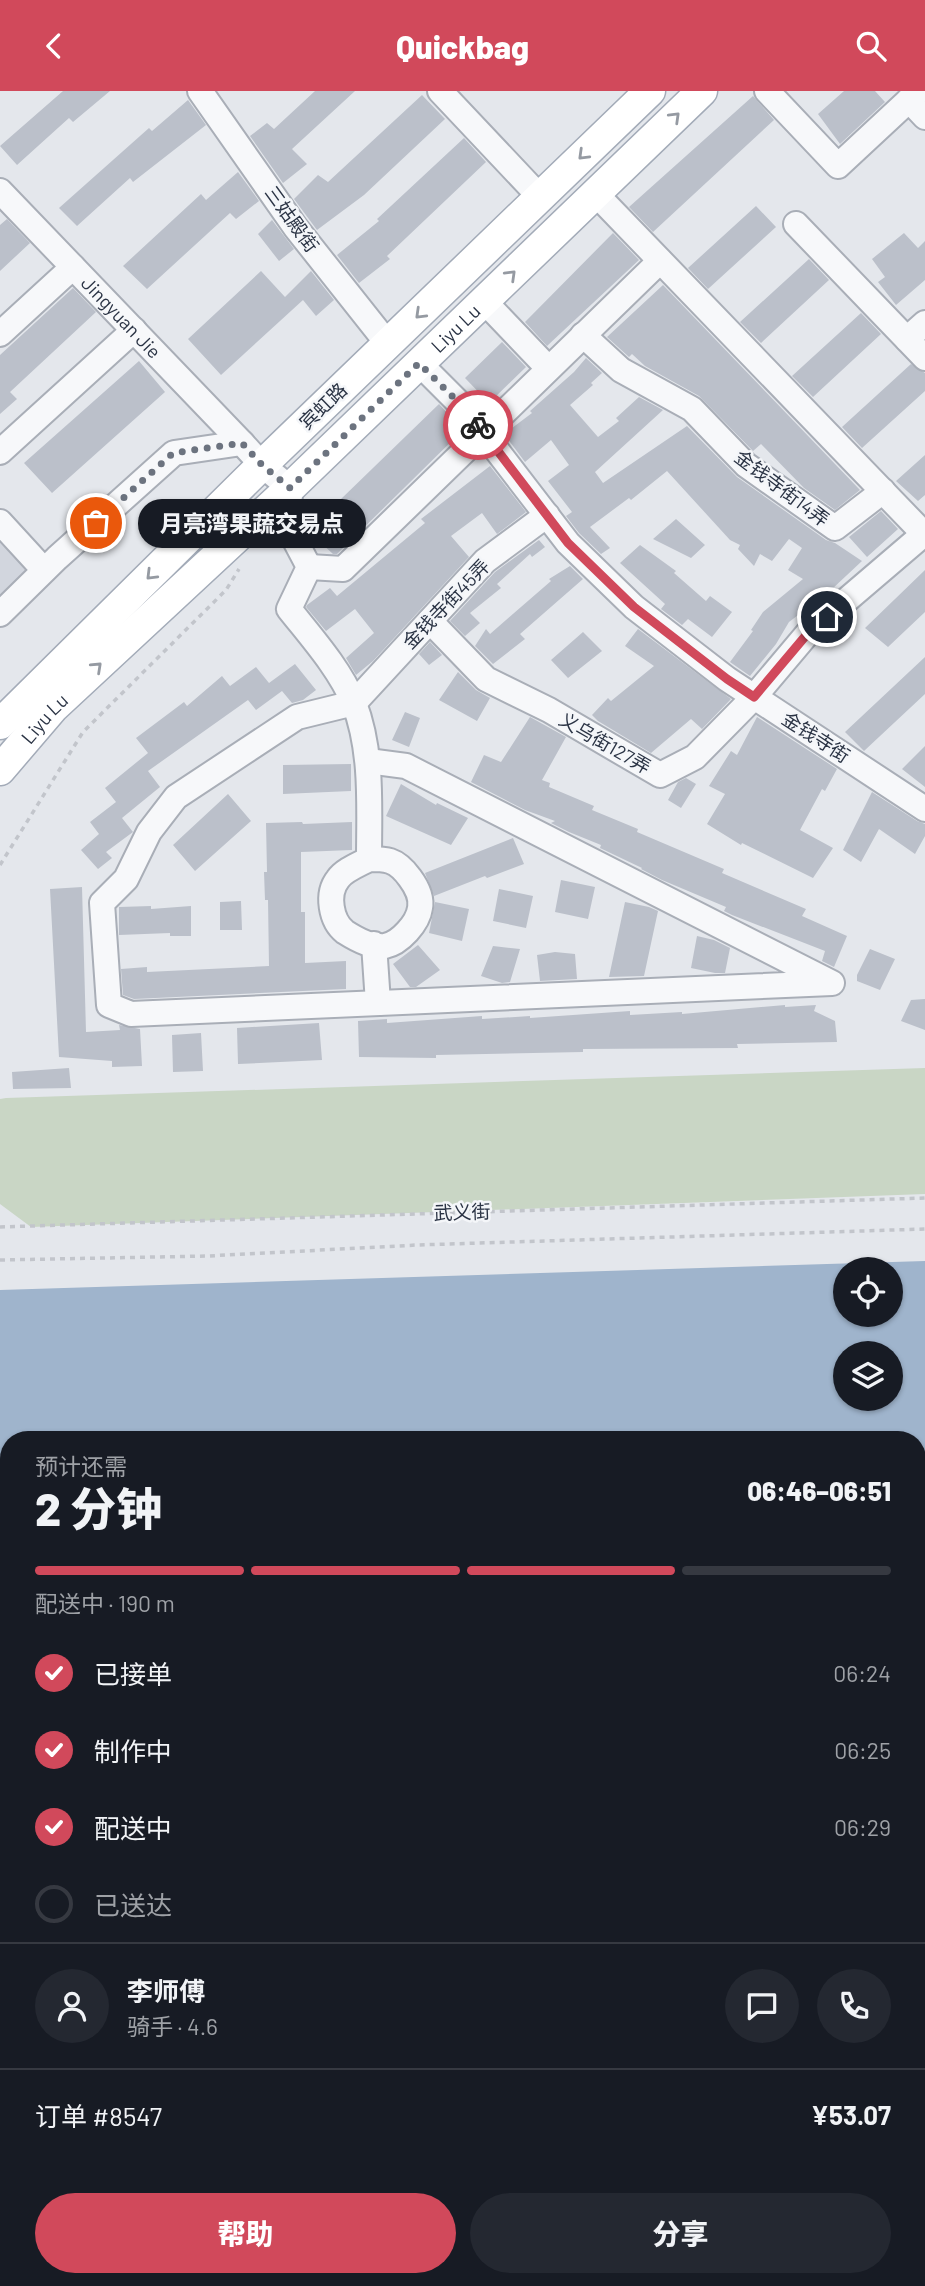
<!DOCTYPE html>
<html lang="zh">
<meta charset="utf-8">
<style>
body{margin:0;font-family:Barlow,"Noto Sans SC",sans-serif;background:#242831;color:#f1f3f6;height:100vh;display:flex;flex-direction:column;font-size:26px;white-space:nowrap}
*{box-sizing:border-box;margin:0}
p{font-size:23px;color:#9ea1a6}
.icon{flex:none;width:38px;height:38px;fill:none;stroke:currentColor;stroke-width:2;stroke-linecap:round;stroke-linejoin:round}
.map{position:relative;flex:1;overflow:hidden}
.sheet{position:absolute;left:0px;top:1340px;width:926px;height:856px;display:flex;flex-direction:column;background:#171b24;border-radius:28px 28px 0 0;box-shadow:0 2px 5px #0004}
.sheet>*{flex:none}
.controls{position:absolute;left:833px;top:1166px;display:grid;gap:14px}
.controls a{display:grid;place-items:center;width:70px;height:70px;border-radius:50%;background:#171b24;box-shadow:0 2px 5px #0004;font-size:35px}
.pin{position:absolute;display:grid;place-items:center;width:60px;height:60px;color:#fff;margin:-30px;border:4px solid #fff;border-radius:50%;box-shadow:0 2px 7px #0007}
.courier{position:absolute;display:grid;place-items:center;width:70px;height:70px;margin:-35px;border:5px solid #d1495b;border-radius:50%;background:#fff;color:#222;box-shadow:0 2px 9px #0007}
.bubble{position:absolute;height:49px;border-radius:24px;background:#171b24;box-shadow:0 2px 5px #0004;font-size:23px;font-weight:800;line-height:49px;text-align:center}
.overview em{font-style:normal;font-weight:800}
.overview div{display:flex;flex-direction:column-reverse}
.overview{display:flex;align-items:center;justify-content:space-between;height:119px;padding:0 35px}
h1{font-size:46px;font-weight:800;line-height:52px}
.bar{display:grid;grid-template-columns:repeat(4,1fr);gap:10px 7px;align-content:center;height:84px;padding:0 35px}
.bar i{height:9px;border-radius:5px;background:#363941}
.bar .current{background:#d1495b}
.bar p{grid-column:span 4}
.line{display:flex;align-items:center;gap:18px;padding:0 35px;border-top:2px solid #363941}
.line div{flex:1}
.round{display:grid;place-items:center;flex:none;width:74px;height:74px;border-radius:37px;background:#242831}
ol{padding:0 35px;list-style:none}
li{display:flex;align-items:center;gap:21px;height:77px}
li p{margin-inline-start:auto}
li .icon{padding:7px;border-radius:50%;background:#d1495b;color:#fff;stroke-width:4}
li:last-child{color:#9ea1a6}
li i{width:38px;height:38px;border:4px solid #363941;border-radius:50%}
.cta{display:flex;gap:14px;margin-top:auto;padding:14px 35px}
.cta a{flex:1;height:80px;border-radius:42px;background:#d1495b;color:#fff;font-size:28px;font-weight:800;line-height:80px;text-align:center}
.cta a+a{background:#242831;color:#f1f3f6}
header{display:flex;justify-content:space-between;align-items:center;height:91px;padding:0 35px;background:#d1495b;color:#fff;font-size:32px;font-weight:800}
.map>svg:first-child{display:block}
.built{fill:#d2d6de}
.green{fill:#c9d6c5}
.water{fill:#9fb4cc;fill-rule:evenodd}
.building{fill:#bbc0ca}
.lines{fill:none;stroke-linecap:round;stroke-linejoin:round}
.minor-casing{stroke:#a9aeb7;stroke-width:28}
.major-casing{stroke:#a3abb8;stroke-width:33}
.path{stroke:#c2c5cb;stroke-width:3.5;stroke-dasharray:5 5;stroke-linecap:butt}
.minor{stroke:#f7f8fa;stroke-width:24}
.major{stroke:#fff;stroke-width:30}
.oneway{stroke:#959aa2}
.done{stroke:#6c737f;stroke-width:7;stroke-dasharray:0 12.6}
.route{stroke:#d1495b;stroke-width:9}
.labels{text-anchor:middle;stroke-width:5;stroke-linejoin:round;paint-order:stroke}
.street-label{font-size:19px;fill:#2b3445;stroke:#f4f6f9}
</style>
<header><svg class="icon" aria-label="back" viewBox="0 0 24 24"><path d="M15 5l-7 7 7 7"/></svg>Quickbag<svg class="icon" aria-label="search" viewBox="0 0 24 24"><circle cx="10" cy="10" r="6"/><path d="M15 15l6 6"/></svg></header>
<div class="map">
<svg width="925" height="2195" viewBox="0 0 925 2195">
<rect width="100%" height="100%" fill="#e4e7ec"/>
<path class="built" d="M0,449L30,480L0,508Z"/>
<path class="green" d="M925,977V1103L31,1136L0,1113V1008L6,1007Z
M917,1641H925V2195H435L424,2188H917Z
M0,1655H9V1747L0,1742Z
M0,1779L9,1785V2188H26L23,2195H0Z"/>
<path class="water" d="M925,1170V1629H917V1349H9V1646H0V1199ZM845,1178H891V1223H845ZM845,1262H891V1307H845Z"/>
<path class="building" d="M63,0H110L73,31L69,27L17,74L0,55Z
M315,0H355L292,58L307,73L283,92L250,45L267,32L274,38Z
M844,0H875L885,11L840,53L818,23Z
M422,4L445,28L364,104L317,139L294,108L318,84L328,91Z
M753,5L774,29L653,141L629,116Z
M188,9L206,34L133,91L130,87L77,135L59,117L149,37L152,40Z
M464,47L486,71L387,165L390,168L359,192L337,164L379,130L377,128Z
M238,81L259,110L236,128L230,122L147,198L123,175L201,103L206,109Z
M756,115L776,136L708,198L688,177Z
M7,128L30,152L0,180V134Z
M272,129L294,158L279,170L258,143Z
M613,142L639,169L547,255L525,231Z
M904,142L918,157L925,150V189L896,214L878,191L885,186L872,168Z
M809,168L829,189L761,252L740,231Z
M261,180L285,206L311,180L334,209L316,225L303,209L221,284L188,248Z
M663,194L860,399L835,419L804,397L761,353L753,360L699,305L645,275L632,263L629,266L607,246Z
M73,197L96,221L10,301L17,308L0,323V264Z
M861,222L881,243L813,306L792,285Z
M502,251L526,276L489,312L465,287Z
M586,267L602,282L591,292L593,294L570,314L598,346L619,330L616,327L639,306L663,319L595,381L603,392L687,335L737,386L826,449L835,452L862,470L831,499L789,531L776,553L750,585L730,571L753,540L751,539L763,521L803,488L788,479L802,457L789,448L772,470L760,463L754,475L738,458L740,454L730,449L667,380L631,409L629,407L590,436L610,457L601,463L579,442L566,425L572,421L548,390L569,374L551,349L525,371L504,343L532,322L530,320L574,281Z
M139,270L165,301L52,402L24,372Z
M911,273L925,282V300L862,357L842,336Z
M439,313L463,339L337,463H333L308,440Z
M925,364V404L918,410L896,390Z
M490,375L526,421L497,443L482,422L451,445L469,466L373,570L356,584L346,567L374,542L355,518L326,540L306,516L307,514L330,497L337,505L425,432L421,428Z
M881,420L898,438L867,466L849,446Z
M676,428L705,454L691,467L653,448Z
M539,449L545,456L532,466L530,463L497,493L501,497L470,522L480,532L465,545L450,530L495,481Z
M640,454L676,480L674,482L706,510L710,505L732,521L712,546L688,528L682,534L661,518L665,513L620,472Z
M570,475L583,488L520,543L525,548L493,573L475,555L486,538L490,543L551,490L549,488Z
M925,479V521L888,556L865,537Z
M638,538L731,608L702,638L691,628L651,662L598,630L592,624L608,607L611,610L654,575L625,555Z
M583,541L602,560L568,587L551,569Z
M430,551L442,564L429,574L419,563Z
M925,566V603L864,660L845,641Z
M295,573L316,599L303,609L292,612L282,600L256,619L248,609L148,680L160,696L122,727L133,741L106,761L112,767L98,778L81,759L99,743L90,731L116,711L105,697L148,662L136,647L184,611L187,615L222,585L230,595L256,576L269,592Z
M458,581L476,599L490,607L477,630L439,609Z
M405,621L420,627L409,656L392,649Z
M530,626L566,646L542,689L550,692L549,696L594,715L592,719L638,738L637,741L724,778L722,782L806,818L802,825L847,845L834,876L822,870L825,860L732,824L724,820L726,816L662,789L641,778L642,777L600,757L601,754L569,741L551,732L555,730L525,719L471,691L484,664L501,671Z
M757,626L837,678L825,700L822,698L800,739L833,757L813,787L742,752L741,754L707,733L725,703L709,695L731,660L737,664Z
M925,655V696L902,678Z
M351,673V700L283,703V674Z
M686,687L696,693L681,717L668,709L678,691Z
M401,693L436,714L437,712L468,727L451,754L386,725Z
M872,701L917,730L925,733V745L915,763L879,738L861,771L843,759Z
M228,703L251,730L195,780L173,754Z
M302,731L303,733L352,731V759L301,761V821H305V872L346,870V898L134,908L123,904L121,878L147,876V881L269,875L268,809H265L264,781H267L266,732Z
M513,747L524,773L487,787L485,785L434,805L425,782Z
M561,789L595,796L588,828L555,821Z
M82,796L86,941L120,939L119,934L140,938L142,975L112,976V970L59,966L50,798Z
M499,798L533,805L526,837L493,830Z
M241,810L242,839H220V811Z
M435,811L469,818L462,850L429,842Z
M625,811L649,816L658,820L644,885L609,886Z
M151,815V818L191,815V845H170V842L119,844V816Z
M697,845L714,849L730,857L725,882H715L691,877Z
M418,854L440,879L416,896H410L393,873Z
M493,855L520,858L510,891L502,892L481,885Z
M870,858L895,868L880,899L857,890V884Z
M555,861L575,863L577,888L540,890L537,864Z
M925,908V939L901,930L911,909Z
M785,914V916L816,914L814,920L835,930L837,951L737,953L738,957L583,958V961L436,964V967L359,966L358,930L387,928V932L482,925V928L530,925V927L630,920V924L682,921V923Z
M319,932L322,969L238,973L237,937Z
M201,942L203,980L173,981L172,944Z
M69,977L71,997L13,998L12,981Z"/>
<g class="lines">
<defs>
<g id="minor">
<path d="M200,0L296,137L388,253"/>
<path d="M440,0L540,106"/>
<path d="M767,0L838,75L909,9"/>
<path d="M918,0L909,9L925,26"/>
<path id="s1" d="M0,100L242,352"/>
<path d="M596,103L925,444"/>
<path d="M796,133L925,267"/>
<path d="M484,210L548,277"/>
<path d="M0,243L73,176"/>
<path d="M583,244L621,279L692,318L746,374L835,437L883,400"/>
<path d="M907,248L925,232"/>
<path d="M419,272L465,318L568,452L634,516L727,588L925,718"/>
<path d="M0,361L134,239"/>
<path d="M0,431L44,479"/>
<path d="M309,476L343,478L660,170"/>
<path d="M0,523L57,467L174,362L242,352L262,374L290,397L289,438L309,476L289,518C312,547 339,577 354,612C373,661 369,716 369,768"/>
<path d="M430,530L486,588L549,619L660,684L695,666L754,606L808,542L925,442"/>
<path d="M368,670L406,675L832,892L131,923L109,914L102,812L126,788L149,741L176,706L297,626L354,612L485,470L547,424"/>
<path d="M369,768C376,768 384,768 390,770C399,773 405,780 410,787C416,795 422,807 420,817C418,832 400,852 385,855C372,857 356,848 345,841C331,830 326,803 338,788C344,779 360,773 369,768Z"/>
<path d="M374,853L378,912"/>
<path d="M917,1711L925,1718"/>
<path d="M0,1764L9,1768"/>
<path d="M917,1876L925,1873"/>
<path d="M917,1946L925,1938"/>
<path d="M917,2027L925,2048"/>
<path d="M408,2188L426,2195"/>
<path d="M41,2195L43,2188"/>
<path d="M282,2195L292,2188"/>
</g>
<g id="major">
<path d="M0,633L262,374L650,0"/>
<path id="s2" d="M0,679L53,617L290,397L702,0"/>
</g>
</defs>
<use href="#minor" class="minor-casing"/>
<use href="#major" class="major-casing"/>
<path class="path" d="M0,774L83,641L226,499L239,478
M0,1136L925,1107
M0,1169L208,1165L417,1154L925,1138
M202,2188C210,2193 221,2192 230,2188
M98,2195L106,2188"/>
<use href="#minor" class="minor"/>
<use href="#major" class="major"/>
</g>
<defs><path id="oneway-chevron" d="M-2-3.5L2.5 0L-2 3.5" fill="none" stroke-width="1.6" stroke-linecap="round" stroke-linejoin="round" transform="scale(1.75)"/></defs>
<g class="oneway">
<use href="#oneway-chevron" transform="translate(675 26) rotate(-44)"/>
<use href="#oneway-chevron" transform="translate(583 64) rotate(136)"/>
<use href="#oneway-chevron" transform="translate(511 184) rotate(-44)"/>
<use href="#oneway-chevron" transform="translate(420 223) rotate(136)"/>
<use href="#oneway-chevron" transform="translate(151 484) rotate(135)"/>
<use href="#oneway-chevron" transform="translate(97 576) rotate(-43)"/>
</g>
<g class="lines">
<path class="done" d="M96,432L173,362L242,352L262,374L290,397L419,272L465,318L478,334"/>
<path class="route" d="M478,334L568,452L634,516L727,588L754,606L808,542L827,526"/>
</g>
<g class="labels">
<g class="street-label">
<text transform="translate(292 128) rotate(54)" y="7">三姑殿街</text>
<text dy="7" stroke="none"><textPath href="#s1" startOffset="175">Jingyuan Jie</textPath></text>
<text dy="7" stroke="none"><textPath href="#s2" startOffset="635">Liyu Lu</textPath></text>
<text transform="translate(323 315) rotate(-44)" y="7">宾虹路</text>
<text transform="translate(782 397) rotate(37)" y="7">金钱寺街14弄</text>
<text transform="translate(446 513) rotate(-46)" y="7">金钱寺街45弄</text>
<text dy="7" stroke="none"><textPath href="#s2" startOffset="68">Liyu Lu</textPath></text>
<text transform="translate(816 646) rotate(33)" y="7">金钱寺街</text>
<text transform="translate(605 652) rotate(30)" y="7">义乌街127弄</text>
<text transform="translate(462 1121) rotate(-2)" y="7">武义街</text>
</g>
</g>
</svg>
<div class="controls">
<a><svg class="icon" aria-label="locate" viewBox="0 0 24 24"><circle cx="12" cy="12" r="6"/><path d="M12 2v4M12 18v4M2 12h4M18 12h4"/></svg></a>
<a><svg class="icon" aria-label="layers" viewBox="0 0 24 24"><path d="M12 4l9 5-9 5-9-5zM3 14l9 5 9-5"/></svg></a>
</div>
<div class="pin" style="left:96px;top:432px;background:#ea580c"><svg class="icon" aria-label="bag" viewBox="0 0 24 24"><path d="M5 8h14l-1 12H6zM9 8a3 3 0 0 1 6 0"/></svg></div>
<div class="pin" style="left:827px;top:526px;background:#1f2937"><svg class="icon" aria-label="home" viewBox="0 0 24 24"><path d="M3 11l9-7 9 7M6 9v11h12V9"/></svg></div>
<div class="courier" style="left:478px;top:334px"><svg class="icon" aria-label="bike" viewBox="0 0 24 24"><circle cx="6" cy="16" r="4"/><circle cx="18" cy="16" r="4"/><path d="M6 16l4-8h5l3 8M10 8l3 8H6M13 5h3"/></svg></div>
<div class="bubble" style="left:138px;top:408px;width:228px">月亮湾果蔬交易点</div>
<section class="sheet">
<div class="overview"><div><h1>2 分钟</h1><p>预计还需</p></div><em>06:46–06:51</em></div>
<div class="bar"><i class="current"></i><i class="current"></i><i class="current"></i><i></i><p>配送中 · 190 m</p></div>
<ol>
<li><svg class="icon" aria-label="check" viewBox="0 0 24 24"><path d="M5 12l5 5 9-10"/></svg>已接单<p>06:24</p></li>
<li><svg class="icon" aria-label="check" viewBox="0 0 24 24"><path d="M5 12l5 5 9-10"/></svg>制作中<p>06:25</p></li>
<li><svg class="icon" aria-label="check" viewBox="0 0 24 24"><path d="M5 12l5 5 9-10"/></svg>配送中<p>06:29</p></li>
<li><i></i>已送达</li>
</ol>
<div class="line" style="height:126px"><a class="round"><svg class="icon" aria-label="person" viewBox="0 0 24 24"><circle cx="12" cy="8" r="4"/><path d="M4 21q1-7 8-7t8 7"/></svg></a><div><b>李师傅</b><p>骑手 · 4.6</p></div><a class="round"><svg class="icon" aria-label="chat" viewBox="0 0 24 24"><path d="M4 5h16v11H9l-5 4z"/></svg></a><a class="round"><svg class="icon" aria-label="phone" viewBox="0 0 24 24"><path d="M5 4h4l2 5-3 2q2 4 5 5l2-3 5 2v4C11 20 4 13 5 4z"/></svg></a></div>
<div class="line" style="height:91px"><div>订单 #8547</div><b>¥53.07</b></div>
<div class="cta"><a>帮助</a><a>分享</a></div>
</section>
</div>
